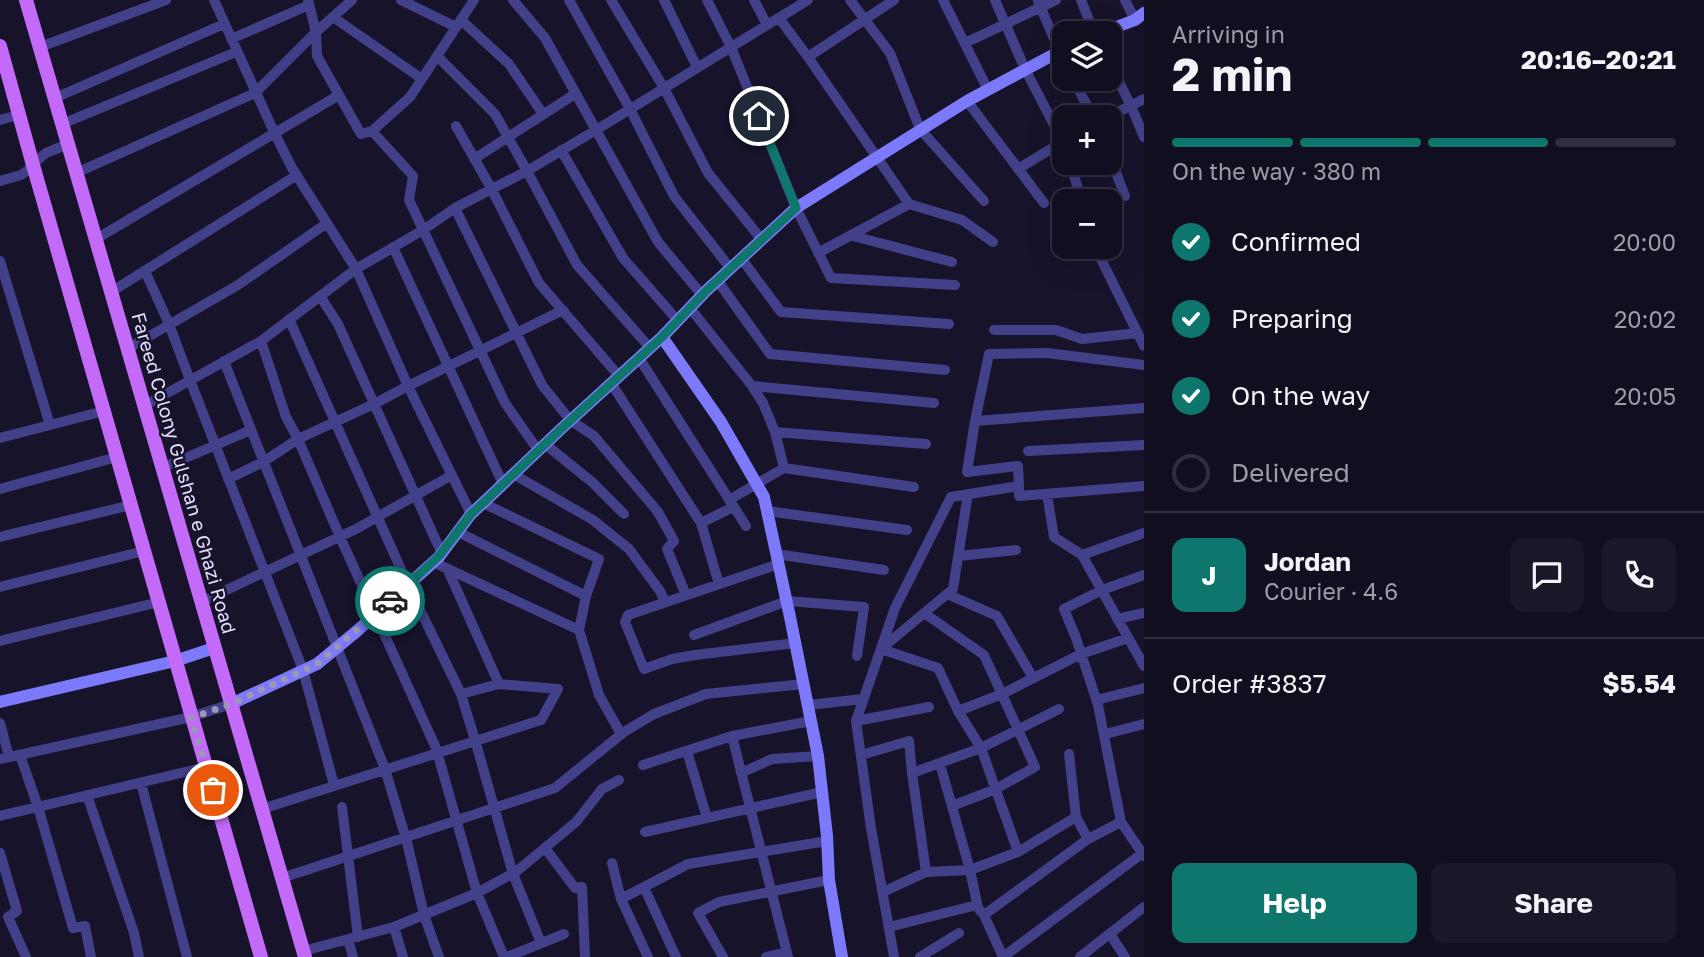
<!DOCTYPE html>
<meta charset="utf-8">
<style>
body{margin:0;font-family:"Golos Text",sans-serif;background:#1a1729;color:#f1f3f6;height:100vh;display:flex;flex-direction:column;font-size:26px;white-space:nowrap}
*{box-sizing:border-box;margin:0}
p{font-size:23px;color:#9c9ca5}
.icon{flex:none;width:38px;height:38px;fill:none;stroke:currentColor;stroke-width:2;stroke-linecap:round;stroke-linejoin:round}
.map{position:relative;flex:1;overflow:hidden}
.drawer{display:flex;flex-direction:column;background:#110e20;width:560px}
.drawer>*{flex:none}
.buttons{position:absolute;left:1052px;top:21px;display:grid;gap:14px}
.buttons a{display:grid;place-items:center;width:70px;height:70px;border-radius:14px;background:#110e20;box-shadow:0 7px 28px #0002,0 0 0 2px #302e3e;font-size:35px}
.pin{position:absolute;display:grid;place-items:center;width:60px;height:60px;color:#fff;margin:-30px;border:4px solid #fff;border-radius:50%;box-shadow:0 2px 7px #0007}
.courier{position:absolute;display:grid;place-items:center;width:70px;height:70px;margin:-35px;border:5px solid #0f766e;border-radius:50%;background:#fff;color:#222;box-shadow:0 2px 9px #0007}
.head em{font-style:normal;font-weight:700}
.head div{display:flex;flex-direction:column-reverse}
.head{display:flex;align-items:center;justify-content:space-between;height:119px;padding:0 28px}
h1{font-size:46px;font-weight:700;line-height:52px}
.bar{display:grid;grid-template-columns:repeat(4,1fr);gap:10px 7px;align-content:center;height:84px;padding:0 28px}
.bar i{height:9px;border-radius:5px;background:#302e3e}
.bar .selected{background:#0f766e}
.bar p{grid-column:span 4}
.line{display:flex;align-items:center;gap:18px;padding:0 28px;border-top:2px solid #302e3e}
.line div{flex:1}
.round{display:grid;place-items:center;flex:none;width:74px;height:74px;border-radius:14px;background:#1a1729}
ol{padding:0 28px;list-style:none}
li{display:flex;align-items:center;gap:21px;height:77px}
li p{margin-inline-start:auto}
li .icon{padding:7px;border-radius:50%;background:#0f766e;color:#fff;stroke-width:4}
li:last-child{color:#9c9ca5}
li i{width:38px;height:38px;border:4px solid #302e3e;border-radius:50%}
.button{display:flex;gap:14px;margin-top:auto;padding:14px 28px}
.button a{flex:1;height:80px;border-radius:14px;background:#0f766e;color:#fff;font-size:28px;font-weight:700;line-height:80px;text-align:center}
.button a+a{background:#1a1729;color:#f1f3f6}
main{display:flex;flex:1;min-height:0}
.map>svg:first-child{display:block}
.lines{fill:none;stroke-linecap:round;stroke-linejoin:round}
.street{stroke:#424088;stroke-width:10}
.secondary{stroke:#7c7afa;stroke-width:12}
.primary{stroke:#c36af9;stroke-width:14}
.done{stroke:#9b97b4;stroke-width:7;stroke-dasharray:0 12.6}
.route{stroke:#0f766e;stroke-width:9}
.labels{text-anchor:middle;stroke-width:5;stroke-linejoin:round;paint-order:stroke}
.street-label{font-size:19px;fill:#e2defe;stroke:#17132b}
</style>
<main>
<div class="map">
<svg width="1144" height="957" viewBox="0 0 1144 957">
<rect width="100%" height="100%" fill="#17132b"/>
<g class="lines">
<path class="street" d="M214,0L274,132L292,168L356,269L408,386L471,514
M308,0L316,32L317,56L361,134L372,131L413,176L409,200L505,403L538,450
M401,0L456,27
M513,0L545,38L658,242L702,295
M569,0L630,109L674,196L730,268
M611,0L664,88L708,173L762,240
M664,0L697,67
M707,0L731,47L796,208L831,278L955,285
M754,0L767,25
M850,0L890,53L920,129L984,201
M943,0L988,90
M995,0L1025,69L1064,144
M1081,0L1094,33
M1125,0L1135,20
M1038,1L1064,62
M333,17L422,79
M779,18L808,57L909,204L962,220L993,242
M461,20L509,64L543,114
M231,39L309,5
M965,43L1056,0
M40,47L166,0
M437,56L495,114L527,171L577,265L650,348
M808,57L894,0
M1110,64L1131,106L1144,137
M1073,79L1093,117
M55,98L224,24
M967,101L1044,203
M1108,117L1144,99
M0,120L19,115
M62,124L236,52
M456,126L491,188L539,283L619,376
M372,131L410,97L474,0
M561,150L623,258L678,321
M1110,157L1125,196
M474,159L575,94
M1070,163L1082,201
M1018,169L1064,141
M76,173L255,93L316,32L352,0
M0,181L21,175L28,170L39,159L46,153L68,144
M455,208L542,385L570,420L594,436L658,512L674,541L667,549L686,595
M853,236L952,262
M96,239L339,95
M393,247L503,484
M1095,247L1144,346
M818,253L909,204
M741,258L781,312L949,324
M0,261L50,425
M145,271L169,324L190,380L303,670L334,785
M717,280L770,354L945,370
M111,292L297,175
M320,296L338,324L442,554
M690,308L752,386L763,403L775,432L784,468
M289,319L408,585L461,694L475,740L513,874L541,943
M994,330H1056L1082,339L1138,333
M261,341L286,417L298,439L340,537L436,748L477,893L504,957
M127,349L238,285L327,223
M639,358L746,526
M224,361L385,769L407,842L424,915L439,957
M611,383L701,523L719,584
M752,386L934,403
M144,406L261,341L356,269L423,230L455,208L527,171L596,130L808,0
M975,421L1144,408
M775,432L926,444
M0,438L104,411
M545,444L592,482L624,514
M1028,451L1144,445
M162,468L251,430
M513,474L593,520L629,549L660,591L665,602
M228,479L263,462L298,439L374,404L408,386L563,310
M1019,486L1018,466L967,472L975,421L989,354L1047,353L1144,365
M0,489L117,457
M1047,494L1054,537L1082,555L1144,666
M729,500L784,468L914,487
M483,503L599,559L586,596L579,630L599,695L621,734
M767,511L907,530
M701,523L733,507
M458,532L586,596
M0,537L131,505
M776,554L884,570
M1082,555L1144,533
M958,556L1016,550
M433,562L579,630
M779,564L628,615L625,622L644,669L672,659L695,655L796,643
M447,568L499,684
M1144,575L1102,590L1064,609L1076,638L1098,705L1121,822L1144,856
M0,587L144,551
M947,594L997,616L1033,678
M201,602L356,529L452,475
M924,613L984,655L1035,767L996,789L952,806
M1117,619L1144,613
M694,635L787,601L864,607L857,656
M0,641L159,602
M881,649L938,668L958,711L981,748L1018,852
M881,649L953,589L968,494
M1096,700L1144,688
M808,705L863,699
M958,711L1002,694L1081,654L1128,638
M856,721L929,707
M0,723L9,757
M1105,734L1144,724
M732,736L788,957
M687,751L707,818
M1069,754L1076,817L1088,839
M20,755L38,807L73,928L85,926L91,957
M861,755L909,741L912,773L926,872
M0,759L191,717L231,704
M940,764L970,870L978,908L984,915L1003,957
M643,765L732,736L811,721
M741,773L772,759L818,756
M912,773L981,748L1059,709
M141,783L187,957
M87,795L134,933L139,957
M342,807L358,937
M262,809L541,720L558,689L499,684L461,694
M0,816L206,767
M645,832L822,792
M545,848L575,888L582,887L585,957
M0,853L17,911L8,917L26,957
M612,863L621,899L648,957
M282,878L555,788L624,732L654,714L706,694L804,684
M644,887L676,957
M883,892L926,872L970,870L1018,852L1076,817
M621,899L688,864L827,841
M984,915L1088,839L1121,822
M394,927L403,957
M889,927L977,905
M1110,934L1125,957
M348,939L353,957
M303,951L394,927L477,893L517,871L576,822L602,789L619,780
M507,957L564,934
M723,957L698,913L719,902L829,880
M766,957L787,952
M894,957L871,828L856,721L895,608L951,497L1019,486V496L1144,486
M920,957L959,933
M1003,957L1144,852
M1080,957L1144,907"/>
<path class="secondary" d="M1100,33L1135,20L1144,13
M662,337L721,422L764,497L790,617L818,756L827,836L829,880L842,957
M0,702L175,661L214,648
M231,704L317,664L357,631L439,557L471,514L483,503L561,429L662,337L706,291L796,208L967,101L1064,49"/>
<path class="primary" d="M26,0L305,957
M0,46L33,165L261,957"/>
</g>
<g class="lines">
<path class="done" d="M213,790L191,718L231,704L317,664L390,601"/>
<path class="route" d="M390,601L439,556L471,514L483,503L561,429L662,337L706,291L796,208L759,116"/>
</g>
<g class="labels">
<g class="street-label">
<text transform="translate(184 473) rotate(74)" y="7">Fareed Colony Gulshan e Ghazi Road</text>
</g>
</g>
</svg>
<div class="buttons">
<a><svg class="icon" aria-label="layers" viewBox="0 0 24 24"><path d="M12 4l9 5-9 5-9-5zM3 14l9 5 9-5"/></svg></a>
<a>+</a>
<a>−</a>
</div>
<div class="pin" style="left:213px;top:790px;background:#ea580c"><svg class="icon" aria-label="bag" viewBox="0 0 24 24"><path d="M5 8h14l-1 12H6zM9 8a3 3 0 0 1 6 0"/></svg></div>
<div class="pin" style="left:759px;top:116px;background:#1f2937"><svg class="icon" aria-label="home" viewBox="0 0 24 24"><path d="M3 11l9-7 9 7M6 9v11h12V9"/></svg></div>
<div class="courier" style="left:390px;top:601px"><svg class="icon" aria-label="car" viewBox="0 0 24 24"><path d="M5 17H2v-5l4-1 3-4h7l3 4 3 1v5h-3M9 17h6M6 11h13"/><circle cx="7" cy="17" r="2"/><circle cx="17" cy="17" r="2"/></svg></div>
</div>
<section class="drawer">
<div class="head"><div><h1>2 min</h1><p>Arriving in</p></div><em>20:16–20:21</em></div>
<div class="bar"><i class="selected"></i><i class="selected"></i><i class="selected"></i><i></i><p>On the way · 380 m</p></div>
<ol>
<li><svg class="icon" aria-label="check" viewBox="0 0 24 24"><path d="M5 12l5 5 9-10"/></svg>Confirmed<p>20:00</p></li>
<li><svg class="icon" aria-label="check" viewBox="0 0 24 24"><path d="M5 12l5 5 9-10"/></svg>Preparing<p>20:02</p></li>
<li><svg class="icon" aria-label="check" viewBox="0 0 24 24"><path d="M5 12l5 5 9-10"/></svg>On the way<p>20:05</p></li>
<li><i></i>Delivered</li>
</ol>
<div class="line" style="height:126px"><b class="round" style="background:#0f766e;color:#fff">J</b><div><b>Jordan</b><p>Courier · 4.6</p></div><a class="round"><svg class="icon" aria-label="chat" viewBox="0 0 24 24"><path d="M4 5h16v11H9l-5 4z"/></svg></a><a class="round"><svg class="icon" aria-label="phone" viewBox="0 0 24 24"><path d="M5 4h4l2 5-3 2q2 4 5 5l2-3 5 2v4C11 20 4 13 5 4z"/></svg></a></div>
<div class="line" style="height:91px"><div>Order #3837</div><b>$5.54</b></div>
<div class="button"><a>Help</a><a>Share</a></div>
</section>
</main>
